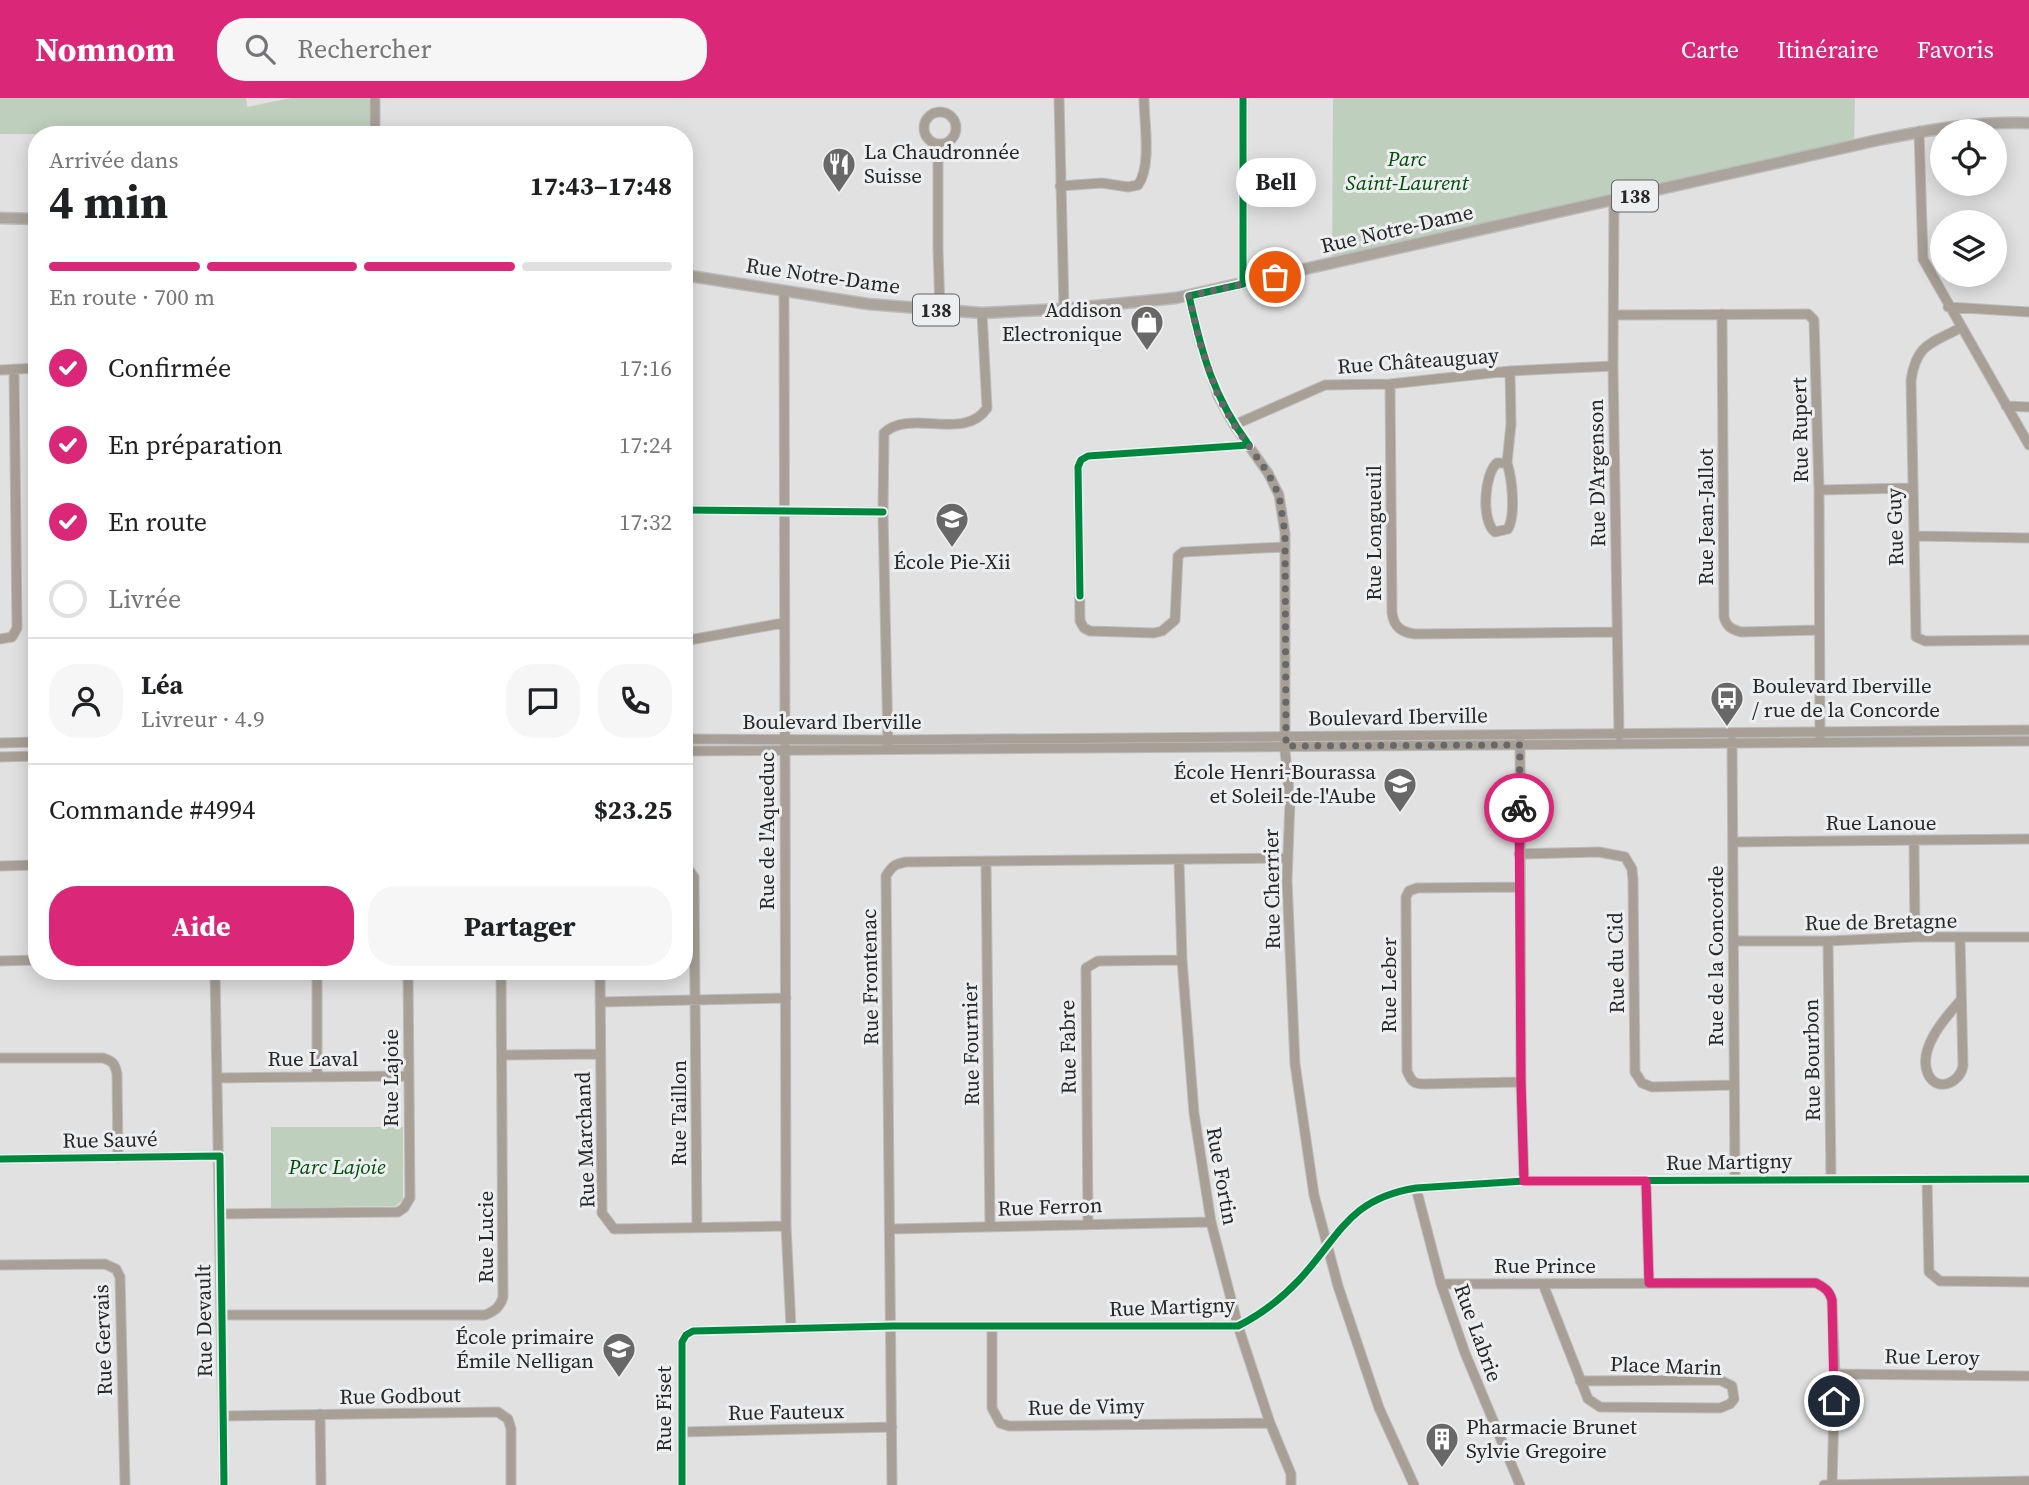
<!DOCTYPE html>
<html lang="fr">
<meta charset="utf-8">
<style>
body{margin:0;font-family:"Source Serif 4",serif;background:#f6f6f6;color:#202124;height:100vh;display:flex;flex-direction:column;font-size:26px;white-space:nowrap}
*{box-sizing:border-box;margin:0}
p{font-size:23px;color:#757577}
.icon{flex:none;width:38px;height:38px;fill:none;stroke:currentColor;stroke-width:2;stroke-linecap:round;stroke-linejoin:round}
.map{position:relative;flex:1;overflow:hidden}
.side{position:absolute;left:28px;top:28px;width:665px;height:854px;display:flex;flex-direction:column;background:#fff;border-radius:28px;box-shadow:0 4px 18px #0003}
.side>*{flex:none}
.tools{position:absolute;left:1930px;top:21px;display:grid;gap:14px}
.tools a{display:grid;place-items:center;width:77px;height:77px;border-radius:50%;background:#fff;box-shadow:0 4px 18px #0003;font-size:35px}
.pin{position:absolute;display:grid;place-items:center;width:60px;height:60px;color:#fff;margin:-30px;border:4px solid #fff;border-radius:50%;box-shadow:0 2px 7px #0007}
.courier{position:absolute;display:grid;place-items:center;width:70px;height:70px;margin:-35px;border:5px solid #db2777;border-radius:50%;background:#fff;color:#222;box-shadow:0 2px 9px #0007}
.bubble{position:absolute;height:49px;border-radius:24px;background:#fff;box-shadow:0 4px 18px #0003;font-size:23px;font-weight:700;line-height:49px;text-align:center}
.summary em{font-style:normal;font-weight:700}
.summary div{display:flex;flex-direction:column-reverse}
.summary{display:flex;align-items:center;justify-content:space-between;height:119px;padding:0 21px}
h1{font-size:46px;font-weight:700;line-height:52px}
.bar{display:grid;grid-template-columns:repeat(4,1fr);gap:10px 7px;align-content:center;height:84px;padding:0 21px}
.bar i{height:9px;border-radius:5px;background:#e0e0e0}
.bar .current{background:#db2777}
.bar p{grid-column:span 4}
.line{display:flex;align-items:center;gap:18px;padding:0 21px;border-top:2px solid #e0e0e0}
.line div{flex:1}
.round{display:grid;place-items:center;flex:none;width:74px;height:74px;border-radius:28px;background:#f6f6f6}
ol{padding:0 21px;list-style:none}
li{display:flex;align-items:center;gap:21px;height:77px}
li p{margin-inline-start:auto}
li .icon{padding:7px;border-radius:50%;background:#db2777;color:#fff;stroke-width:4}
li:last-child{color:#757577}
li i{width:38px;height:38px;border:4px solid #e0e0e0;border-radius:50%}
.button{display:flex;gap:14px;margin-top:auto;padding:14px 21px}
.button a{flex:1;height:80px;border-radius:28px;background:#db2777;color:#fff;font-size:28px;font-weight:700;line-height:80px;text-align:center}
.button a+a{background:#f6f6f6;color:#202124}
header{display:flex;align-items:center;gap:42px;box-sizing:border-box;height:98px;padding:0 35px;background:#db2777;color:#fff}
header strong{font-size:33px}
nav{display:flex;gap:38px;margin-inline-start:auto;font-size:24px}
.search{width:490px;height:63px;background:#f6f6f6;display:flex;align-items:center;gap:18px;box-sizing:border-box;padding:0 24px;border-radius:28px;color:#757577;font-size:26px}
.map>svg:first-child{display:block}
.green{fill:#bed0bd}
.lines{fill:none;stroke-linecap:round;stroke-linejoin:round}
.minor-casing{stroke:#bcbcbd;stroke-width:11}
.major-casing{stroke:#bcbcbd;stroke-width:13}
.minor{stroke:#a8a096;stroke-width:9}
.major{stroke:#aaa49c;stroke-width:10}
.cycleway-casing{stroke:#edeef0;stroke-width:11}
.cycleway{stroke:#00873e;stroke-width:7}
.done{stroke:#686869;stroke-width:7;stroke-dasharray:0 12.6}
.route{stroke:#db2777;stroke-width:9}
.labels{text-anchor:middle;stroke-width:6;stroke-linejoin:round;paint-order:stroke}
.shield{fill:#edeef0;stroke:#626364;stroke-width:2}
.shield-label{font-size:19px;font-weight:bold;fill:#272728}
.poi-label{font-size:21px;fill:#272728;stroke:#edeef0;text-anchor:start}
.park-label{font-size:21px;font-style:italic;fill:#004c0a;stroke:#edeef0}
.street-label{font-size:21px;fill:#272728;stroke:#edeef0}
</style>
<header>
<strong>Nomnom</strong>
<div class="search"><svg class="icon" aria-label="search" viewBox="0 0 24 24"><circle cx="10" cy="10" r="6"/><path d="M15 15l6 6"/></svg>Rechercher</div>
<nav><a>Carte</a><a>Itinéraire</a><a>Favoris</a></nav>
</header>
<div class="map">
<svg width="2029" height="1387" viewBox="0 0 2029 1387">
<rect width="100%" height="100%" fill="#e1e1e2"/>
<path class="green" d="M0,0H246L247,9L291,0H378V37L0,36Z
M1333,0H1855L1854,47L1332,165Z
M271,1029H403V1102L395,1108L271,1110Z"/>
<g class="lines">
<defs>
<path id="minor" d="M375,0V37
M1059,0L1064,211
M924 30a16 16 0 1 1 32 0a16 16 0 1 1-32 0Z
M1919,33L1923,161L2029,347
M938,46V151L940,212
M1060,88L1102,85L1128,89L1138,87C1152,68 1144,24 1144,0
M1614,102L1613,268L1619,638
M1243,186V0
M784,193L786,1128L791,1229
M1189,198L1200,245L1218,298L1234,327L1268,375L1279,397L1285,435V653L1290,703L1287,782L1295,966L1314,1097L1338,1188L1379,1310L1414,1387
M1948,209L2029,214
M1722,216L1724,519C1727,529 1731,531 1741,534L1818,532
M1615,217L1808,216L1814,222L1819,392L1820,639
M1960,230C1931,246 1917,245 1911,282L1916,539L1925,543L2029,542
M0,272L37,270
M1390,286L1392,515C1394,529 1401,534 1415,536L1617,534
M2006,308L2029,309
M1234,327L1325,287L1390,286L1510,273L1613,268
M1249,347L1088,358L1081,362L1078,369L1080,523L1084,530L1090,533L1154,535L1162,533L1175,522L1178,458L1183,454L1284,449
M1507,365C1512,380 1516,416 1508,431L1495,434C1481,423 1484,376 1497,365H1507L1511,326L1510,273
M1819,392L1911,390
M684,412L883,414
M1914,438L2029,440
M0,541L12,539L17,530L14,271
M684,543L783,525
M684,641L888,642L2029,632
M1732,643L1735,1081
M1520,644L1521,984L1524,1083
M0,645L37,644
M888,648L883,414L884,335C911,310 965,344 987,310L982,215
M684,653L2029,643
M0,659L37,658
M1914,742L1915,839
M1734,744L2029,741
M1519,756L1599,754L1625,759L1632,771L1633,782L1635,974L1642,985L1652,989L1734,987
M986,763L990,1128
M1179,763L1182,862L1194,1015L1211,1124L1238,1228L1270,1325L1291,1376V1387
M0,768L37,767
M684,770L689,772L694,779L697,1128
M1520,789L1417,790L1409,793L1406,799V809L1407,973C1411,982 1413,986 1423,986L1521,984
M1960,840L1963,968C1960,985 1937,995 1928,976C1917,951 1945,920 1960,903
M1734,843H1828L1915,839H2029
M1828,843L1831,1081
M0,863L37,862
M215,873L224,1387
M317,873V978
M600,873L602,1115L614,1131L786,1128
M600,904L786,900
M503,957L600,956
M0,960H103C113,963 115,966 117,976L118,1060
M217,980L409,978
M0,1061L220,1058
M1927,1081L1929,1174L1940,1183L2029,1184
M1646,1083L1649,1185
M1416,1090L1441,1186L1465,1255L1520,1387
M220,1116L398,1114L404,1110L410,1100L408,873
M1088,1125L1086,870L1098,863L1182,862
M891,1131L1211,1124
M0,1167L105,1166L116,1171L120,1179L125,1387
M1441,1186L1816,1185C1825,1190 1829,1192 1832,1202L1835,1276L1832,1386
M1543,1186L1588,1301L1600,1309L1720,1310L1730,1306L1734,1301L1732,1288L1720,1282L1580,1283
M222,1217H485C495,1213 500,1209 503,1199L501,873
M992,1230V1310L1000,1325L1009,1328L1270,1325
M1835,1276L2029,1278
M320,1316L321,1387
M223,1318L498,1314L508,1321L511,1331V1387
M682,1334L892,1329
M682,1387V1244L686,1237L693,1233L893,1228H1238C1260,1217 1282,1200 1299,1182C1340,1138 1348,1101 1416,1090L1524,1083L2029,1081
M892,1387L886,778C892,768 895,766 906,764L1288,760
M1824,1387L2029,1383"/>
<path id="major" d="M0,120L37,121
M684,177L868,206L982,215L1064,211L1176,200L1878,42C1928,32 1978,23 2029,25"/>
</defs>
<use href="#minor" class="minor-casing"/>
<use href="#major" class="major-casing"/>
<use href="#minor" class="minor"/>
<use href="#major" class="major"/>
<defs>
<path id="cycleway" d="M1243,0V186L1189,198C1202,256 1213,299 1249,347
M684,412L883,414
M1080,498L1078,369L1081,362L1088,358L1249,347
M0,1061L220,1058L224,1387
M682,1387V1244L686,1237L693,1233L893,1228H1238C1260,1217 1282,1200 1299,1182C1340,1138 1348,1101 1416,1090L1524,1083L2029,1081"/>
</defs>
<use href="#cycleway" class="cycleway-casing"/>
<use href="#cycleway" class="cycleway"/>
</g>
<g class="lines">
<path class="done" d="M1275,179L1189,198L1200,245L1218,298L1234,327L1268,375L1279,397L1285,435L1286,648L1520,647L1519,710"/>
<path class="route" d="M1519,710L1521,984L1524,1083H1646L1649,1185H1816C1825,1190 1829,1192 1832,1202L1834,1303"/>
</g>
<defs>
<symbol id="restaurant-pin" viewBox="-11 -11 22 30"><path d="M0 17L-7.5 6A9.5 9.5 0 1 1 7.5 6Z" fill="#686869" stroke="#edeef0"/><path d="M-5-6h1v4h1v-4h1v4h1v-4h1v5L-1.5 .5V6h-2V.5L-5-1ZM5-6V6H3V1.5H1.5Q1.5-4 5-6Z" fill="#fff"/></symbol>
<symbol id="shop-pin" viewBox="-11 -11 22 30"><path d="M0 17L-7.5 6A9.5 9.5 0 1 1 7.5 6Z" fill="#686869" stroke="#edeef0"/><path d="M-5-2.5h2.3a2.7 3.5 0 0 1 5.4 0H5L5.5 6h-11ZM-1.5-2.5h3a1.5 2.3 0 0 0-3 0Z" fill="#fff"/></symbol>
<symbol id="school-pin" viewBox="-11 -11 22 30"><path d="M0 17L-7.5 6A9.5 9.5 0 1 1 7.5 6Z" fill="#686869" stroke="#edeef0"/><path d="M0-5L7-2L0 1L-7-2ZM-4 1L0 2.5L4 1V4Q0 6-4 4Z" fill="#fff"/></symbol>
<symbol id="bus-pin" viewBox="-11 -11 22 30"><path d="M0 17L-7.5 6A9.5 9.5 0 1 1 7.5 6Z" fill="#686869" stroke="#edeef0"/><path d="M-5-6H5V4H4V6H2V4H-2V6H-4V4H-5ZM-3.5-4V0h7V-4ZM-3.5 1.2v1.5H-2V1.2ZM2 1.2v1.5H3.5V1.2Z" fill="#fff"/></symbol>
<symbol id="building-pin" viewBox="-11 -11 22 30"><path d="M0 17L-7.5 6A9.5 9.5 0 1 1 7.5 6Z" fill="#686869" stroke="#edeef0"/><path d="M-4-6H4V6H1V3H-1V6H-4ZM-2.5-4.3h1.7v1.8h-1.7ZM.8-4.3h1.7v1.8H.8ZM-2.5-1h1.7V.8h-1.7ZM.8-1h1.7V.8H.8Z" fill="#fff"/></symbol>
</defs>
<g fill-rule="evenodd">
<use href="#restaurant-pin" x="820" y="47" width="38" height="52"/>
<use href="#shop-pin" x="1128" y="205" width="38" height="52"/>
<use href="#school-pin" x="933" y="402" width="38" height="52"/>
<use href="#bus-pin" x="1708" y="581" width="38" height="52"/>
<use href="#school-pin" x="1381" y="667" width="38" height="52"/>
<use href="#school-pin" x="600" y="1232" width="38" height="52"/>
<use href="#building-pin" x="1423" y="1322" width="38" height="52"/>
</g>
<g class="labels">
<g class="shield">
<rect x="1612" y="82.5" width="46" height="31" rx="5"/>
<rect x="913" y="196.5" width="46" height="31" rx="5"/>
</g>
<g class="shield-label">
<text x="1635" y="105">138</text>
<text x="936" y="219">138</text>
</g>
<g class="poi-label">
<text x="864" y="61">La Chaudronnée<tspan x="864" dy="24">Suisse</tspan></text>
<text x="1122" y="219" text-anchor="end">Addison<tspan x="1122" dy="24">Electronique</tspan></text>
<text x="952" y="471" text-anchor="middle">École Pie-Xii</text>
<text x="1752" y="595">Boulevard Iberville<tspan x="1752" dy="24">/ rue de la Concorde</tspan></text>
<text x="1376" y="681" text-anchor="end">École Henri-Bourassa<tspan x="1376" dy="24">et Soleil-de-l'Aube</tspan></text>
<text x="594" y="1246" text-anchor="end">École primaire<tspan x="594" dy="24">Émile Nelligan</tspan></text>
<text x="1466" y="1336">Pharmacie Brunet<tspan x="1466" dy="24">Sylvie Gregoire</tspan></text>
</g>
<g class="park-label">
<text x="1407" y="68">Parc<tspan x="1407" dy="24">Saint-Laurent</tspan></text>
<text x="337" y="1076">Parc Lajoie</text>
</g>
<g class="street-label">
<text transform="translate(1397 131) rotate(-13)" y="7">Rue Notre-Dame</text>
<text transform="translate(823 178) rotate(8)" y="7">Rue Notre-Dame</text>
<text transform="translate(1418 263) rotate(-4)" y="7">Rue Châteauguay</text>
<text transform="translate(1800 332) rotate(-91)" y="7">Rue Rupert</text>
<text transform="translate(1597 375) rotate(-91)" y="7">Rue D'Argenson</text>
<text transform="translate(1706 419) rotate(-90)" y="7">Rue Jean-Jallot</text>
<text transform="translate(1895 429) rotate(-92)" y="7">Rue Guy</text>
<text transform="translate(1374 435) rotate(-90)" y="7">Rue Longueuil</text>
<text transform="translate(1398 619) rotate(-1)" y="7">Boulevard Iberville</text>
<text x="832" y="631">Boulevard Iberville</text>
<text x="1881" y="732">Rue Lanoue</text>
<text transform="translate(767 733) rotate(-90)" y="7">Rue de l'Aqueduc</text>
<text transform="translate(1272 791) rotate(-91)" y="7">Rue Cherrier</text>
<text transform="translate(1881 824) rotate(-1)" y="7">Rue de Bretagne</text>
<text transform="translate(1716 858) rotate(-90)" y="7">Rue de la Concorde</text>
<text transform="translate(1616 865) rotate(-91)" y="7">Rue du Cid</text>
<text transform="translate(870 879) rotate(-91)" y="7">Rue Frontenac</text>
<text transform="translate(1389 887) rotate(-90)" y="7">Rue Leber</text>
<text transform="translate(971 946) rotate(-91)" y="7">Rue Fournier</text>
<text transform="translate(1068 949) rotate(-91)" y="7">Rue Fabre</text>
<text x="313" y="968">Rue Laval</text>
<text transform="translate(1812 962) rotate(-91)" y="7">Rue Bourbon</text>
<text transform="translate(391 980) rotate(-90)" y="7">Rue Lajoie</text>
<text transform="translate(679 1015) rotate(-90)" y="7">Rue Taillon</text>
<text transform="translate(110 1042) rotate(-1)" y="7">Rue Sauvé</text>
<text transform="translate(585 1042) rotate(-92)" y="7">Rue Marchand</text>
<text transform="translate(1729 1064) rotate(-1)" y="7">Rue Martigny</text>
<text transform="translate(1222 1078) rotate(80)" y="7">Rue Fortin</text>
<text transform="translate(1050 1109) rotate(-2)" y="7">Rue Ferron</text>
<text transform="translate(486 1139) rotate(-90)" y="7">Rue Lucie</text>
<text x="1545" y="1175">Rue Prince</text>
<text transform="translate(1172 1209) rotate(-2)" y="7">Rue Martigny</text>
<text transform="translate(204 1223) rotate(-91)" y="7">Rue Devault</text>
<text transform="translate(1478 1235) rotate(70)" y="7">Rue Labrie</text>
<text transform="translate(103 1242) rotate(-92)" y="7">Rue Gervais</text>
<text transform="translate(1932 1259) rotate(1)" y="7">Rue Leroy</text>
<text transform="translate(1666 1268) rotate(2)" y="7">Place Marin</text>
<text transform="translate(400 1298) rotate(-1)" y="7">Rue Godbout</text>
<text transform="translate(1086 1309) rotate(-1)" y="7">Rue de Vimy</text>
<text transform="translate(664 1311) rotate(-90)" y="7">Rue Fiset</text>
<text transform="translate(786 1314) rotate(-1)" y="7">Rue Fauteux</text>
</g>
</g>
</svg>
<div class="tools">
<a><svg class="icon" aria-label="locate" viewBox="0 0 24 24"><circle cx="12" cy="12" r="6"/><path d="M12 2v4M12 18v4M2 12h4M18 12h4"/></svg></a>
<a><svg class="icon" aria-label="layers" viewBox="0 0 24 24"><path d="M12 4l9 5-9 5-9-5zM3 14l9 5 9-5"/></svg></a>
</div>
<div class="pin" style="left:1275px;top:179px;background:#ea580c"><svg class="icon" aria-label="bag" viewBox="0 0 24 24"><path d="M5 8h14l-1 12H6zM9 8a3 3 0 0 1 6 0"/></svg></div>
<div class="pin" style="left:1834px;top:1303px;background:#1f2937"><svg class="icon" aria-label="home" viewBox="0 0 24 24"><path d="M3 11l9-7 9 7M6 9v11h12V9"/></svg></div>
<div class="courier" style="left:1519px;top:710px"><svg class="icon" aria-label="bike" viewBox="0 0 24 24"><circle cx="6" cy="16" r="4"/><circle cx="18" cy="16" r="4"/><path d="M6 16l4-8h5l3 8M10 8l3 8H6M13 5h3"/></svg></div>
<div class="bubble" style="left:1236px;top:60px;width:80px">Bell</div>
<section class="side">
<div class="summary"><div><h1>4 min</h1><p>Arrivée dans</p></div><em>17:43–17:48</em></div>
<div class="bar"><i class="current"></i><i class="current"></i><i class="current"></i><i></i><p>En route · 700 m</p></div>
<ol>
<li><svg class="icon" aria-label="check" viewBox="0 0 24 24"><path d="M5 12l5 5 9-10"/></svg>Confirmée<p>17:16</p></li>
<li><svg class="icon" aria-label="check" viewBox="0 0 24 24"><path d="M5 12l5 5 9-10"/></svg>En préparation<p>17:24</p></li>
<li><svg class="icon" aria-label="check" viewBox="0 0 24 24"><path d="M5 12l5 5 9-10"/></svg>En route<p>17:32</p></li>
<li><i></i>Livrée</li>
</ol>
<div class="line" style="height:126px"><a class="round"><svg class="icon" aria-label="person" viewBox="0 0 24 24"><circle cx="12" cy="8" r="4"/><path d="M4 21q1-7 8-7t8 7"/></svg></a><div><b>Léa</b><p>Livreur · 4.9</p></div><a class="round"><svg class="icon" aria-label="chat" viewBox="0 0 24 24"><path d="M4 5h16v11H9l-5 4z"/></svg></a><a class="round"><svg class="icon" aria-label="phone" viewBox="0 0 24 24"><path d="M5 4h4l2 5-3 2q2 4 5 5l2-3 5 2v4C11 20 4 13 5 4z"/></svg></a></div>
<div class="line" style="height:91px"><div>Commande #4994</div><b>$23.25</b></div>
<div class="button"><a>Aide</a><a>Partager</a></div>
</section>
</div>
